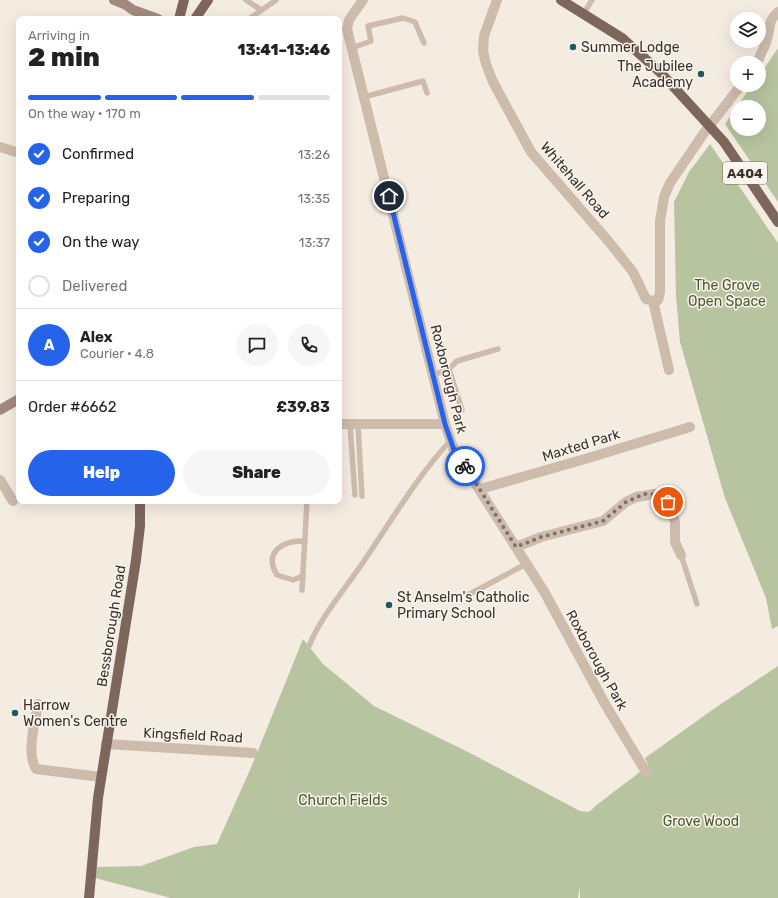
<!DOCTYPE html>
<meta charset="utf-8">
<style>
body{margin:0;font-family:Rubik,sans-serif;background:#f6f6f6;color:#222;height:100vh;display:flex;flex-direction:column;font-size:15px;white-space:nowrap}
*{box-sizing:border-box;margin:0}
p{font-size:13px;color:#767676}
.icon{flex:none;width:22px;height:22px;fill:none;stroke:currentColor;stroke-width:2;stroke-linecap:round;stroke-linejoin:round}
.map{position:relative;flex:1;overflow:hidden}
.drawer{position:absolute;left:16px;top:16px;width:326px;height:488px;display:flex;flex-direction:column;background:#fff;border-radius:8px;box-shadow:0 4px 16px #0002}
.drawer>*{flex:none}
.tools{position:absolute;left:730px;top:12px;display:grid;gap:8px}
.tools a{display:grid;place-items:center;width:36px;height:36px;border-radius:50%;background:#fff;box-shadow:0 4px 16px #0002;font-size:20px}
.pin{position:absolute;display:grid;place-items:center;width:34px;height:34px;color:#fff;margin:-17px;border:2px solid #fff;border-radius:50%;box-shadow:0 1px 4px #0007}
.courier{position:absolute;display:grid;place-items:center;width:40px;height:40px;margin:-20px;border:3px solid #2563eb;border-radius:50%;background:#fff;color:#222;box-shadow:0 1px 5px #0007}
.headline em{font-style:normal;font-weight:800}
.headline div{display:flex;flex-direction:column-reverse}
.headline{display:flex;align-items:center;justify-content:space-between;height:68px;padding:0 12px}
h1{font-size:26px;font-weight:800;line-height:30px}
.bar{display:grid;grid-template-columns:repeat(4,1fr);gap:6px 4px;align-content:center;height:48px;padding:0 12px}
.bar i{height:5px;border-radius:3px;background:#e0e0e0}
.bar .active{background:#2563eb}
.bar p{grid-column:span 4}
.line{display:flex;align-items:center;gap:10px;padding:0 12px;border-top:1px solid #e0e0e0}
.line div{flex:1}
.round{display:grid;place-items:center;flex:none;width:42px;height:42px;border-radius:21px;background:#f6f6f6}
ol{padding:0 12px;list-style:none}
li{display:flex;align-items:center;gap:12px;height:44px}
li p{margin-inline-start:auto}
li .icon{padding:4px;border-radius:50%;background:#2563eb;color:#fff;stroke-width:4}
li:last-child{color:#767676}
li i{width:22px;height:22px;border:2px solid #e0e0e0;border-radius:50%}
.button{display:flex;gap:8px;margin-top:auto;padding:8px 12px}
.button a{flex:1;height:46px;border-radius:24px;background:#2563eb;color:#fff;font-size:16px;font-weight:800;line-height:46px;text-align:center}
.button a+a{background:#f6f6f6;color:#222}
.map>svg:first-child{display:block}
.green{fill:#b8c4a0;fill-rule:evenodd}
.lines{fill:none;stroke-linecap:round;stroke-linejoin:round}
.lane{stroke:#cdbbac;stroke-width:5.5}
.street{stroke:#cdbbac;stroke-width:10}
.secondary{stroke:#a18a7d;stroke-width:10}
.primary{stroke:#7d675c;stroke-width:10}
.done{stroke:#7c716b;stroke-width:4;stroke-dasharray:0 7.2}
.route{stroke:#2563eb;stroke-width:5}
.poi-dot{fill:#1f5a5e;stroke:#fbf5ee;stroke-width:1.5}
.labels{text-anchor:middle;stroke-width:3;stroke-linejoin:round;paint-order:stroke}
.shield{fill:#fbf5ee;stroke:#756b66;stroke-width:1}
.shield-label{font-size:13px;font-weight:bold;fill:#3b302b}
.poi-label{font-size:14px;fill:#3b302b;stroke:#fbf5ee;text-anchor:start}
.street-label{font-size:14px;fill:#3b302b;stroke:#fbf5ee}
.park-label{font-size:14px;fill:#4a5a2e;stroke:#fbf5ee}
</style>
<div class="map">
<svg width="778" height="898" viewBox="0 0 778 898">
<rect width="100%" height="100%" fill="#f4ebe1"/>
<path class="green" d="M778,48V202L725,124L752,85H759V76ZM737,107H759V129H737Z
M710,144L778,243V626L772,629L766,598L725,498L680,342L676,296L674,202L689,172Z
M303,639L323,664L374,706L470,753L580,811L589,812C607,795 629,782 648,765L645,758L715,708L778,666V898H580V887L578,898H171L95,878L97,867L141,866L194,847L217,844L253,763Z"/>
<g class="lines">
<path class="lane" d="M246,0L260,9
M584,13L592,0
M249,19L276,0
M759,34L768,37
M352,48L371,41L368,26L403,18L415,22L424,43
M364,97L423,81L427,93
M449,369L462,410
M433,375L449,369L457,361L498,349
M350,425L355,495
M358,425L362,496
M681,555L697,604
M303,576L293,580L277,575C263,552 283,540 305,541
M302,590L307,501
M468,595L526,564
M309,646C321,617 344,590 362,564C390,523 416,478 450,441"/>
<path class="street" d="M363,0L349,20L347,29L445,424L454,450L545,593L605,704L646,772
M497,0L484,36L483,51L486,64L493,82L531,152L610,243L633,272L646,299L653,301
M757,63C760,55 765,47 767,39C771,27 767,22 778,12
M0,147L19,153
M653,301L658,300L660,292V221L664,197L670,183L704,133L741,85
M653,301L669,370
M339,424H445
M0,480L13,501
M480,489L585,459L690,427
M516,547L541,537L603,521L626,502L636,497L654,494L662,497L668,502L672,511L675,522V542L681,555
M38,704C35,722 26,753 36,769L101,777
M106,744L253,753"/>
<path class="secondary" d="M114,0L126,5L133,10L158,19
M0,410L19,399"/>
<path class="primary" d="M561,0L622,38L661,73L724,142L778,222
M179,19L184,0
M195,19L208,0
M89,898L98,798L136,560L140,526V501"/>
</g>
<g class="lines">
<path class="done" d="M465,466L516,547L541,537L603,521L626,502L644,494H654L662,497L668,502"/>
<path class="route" d="M389,196L445,424L454,450L465,466"/>
</g>
<g class="poi-dot">
<circle cx="573" cy="47" r="4"/>
<circle cx="701" cy="74" r="4"/>
<circle cx="389" cy="605" r="4"/>
<circle cx="15" cy="713" r="4"/>
</g>
<g class="labels">
<rect class="shield" x="723" y="162" width="44" height="22" rx="3"/>
<g class="shield-label">
<text x="745" y="178">A404</text>
</g>
<g class="poi-label">
<text x="581" y="52">Summer Lodge</text>
<text x="693" y="71" text-anchor="end">The Jubilee<tspan x="693" dy="16">Academy</tspan></text>
<text x="397" y="602">St Anselm's Catholic<tspan x="397" dy="16">Primary School</tspan></text>
<text x="23" y="710">Harrow<tspan x="23" dy="16">Women's Centre</tspan></text>
</g>
<g class="street-label">
<text transform="translate(575 180) rotate(49)" y="5">Whitehall Road</text>
<text transform="translate(449 379) rotate(76)" y="5">Roxborough Park</text>
<text transform="translate(581 445) rotate(-17)" y="5">Maxted Park</text>
<text transform="translate(111 626) rotate(-81)" y="5">Bessborough Road</text>
<text transform="translate(597 660) rotate(61)" y="5">Roxborough Park</text>
<text transform="translate(193 735) rotate(3)" y="5">Kingsfield Road</text>
</g>
<g class="park-label">
<text x="727" y="290">The Grove<tspan x="727" dy="16">Open Space</tspan></text>
<text x="343" y="805">Church Fields</text>
<text x="701" y="826">Grove Wood</text>
</g>
</g>
</svg>
<div class="tools">
<a><svg class="icon" aria-label="layers" viewBox="0 0 24 24"><path d="M12 4l9 5-9 5-9-5zM3 14l9 5 9-5"/></svg></a>
<a>+</a>
<a>−</a>
</div>
<div class="pin" style="left:668px;top:502px;background:#ea580c"><svg class="icon" aria-label="bag" viewBox="0 0 24 24"><path d="M5 8h14l-1 12H6zM9 8a3 3 0 0 1 6 0"/></svg></div>
<div class="pin" style="left:389px;top:196px;background:#1f2937"><svg class="icon" aria-label="home" viewBox="0 0 24 24"><path d="M3 11l9-7 9 7M6 9v11h12V9"/></svg></div>
<div class="courier" style="left:465px;top:466px"><svg class="icon" aria-label="bike" viewBox="0 0 24 24"><circle cx="6" cy="16" r="4"/><circle cx="18" cy="16" r="4"/><path d="M6 16l4-8h5l3 8M10 8l3 8H6M13 5h3"/></svg></div>
<section class="drawer">
<div class="headline"><div><h1>2 min</h1><p>Arriving in</p></div><em>13:41–13:46</em></div>
<div class="bar"><i class="active"></i><i class="active"></i><i class="active"></i><i></i><p>On the way · 170 m</p></div>
<ol>
<li><svg class="icon" aria-label="check" viewBox="0 0 24 24"><path d="M5 12l5 5 9-10"/></svg>Confirmed<p>13:26</p></li>
<li><svg class="icon" aria-label="check" viewBox="0 0 24 24"><path d="M5 12l5 5 9-10"/></svg>Preparing<p>13:35</p></li>
<li><svg class="icon" aria-label="check" viewBox="0 0 24 24"><path d="M5 12l5 5 9-10"/></svg>On the way<p>13:37</p></li>
<li><i></i>Delivered</li>
</ol>
<div class="line" style="height:72px"><b class="round" style="background:#2563eb;color:#fff">A</b><div><b>Alex</b><p>Courier · 4.8</p></div><a class="round"><svg class="icon" aria-label="chat" viewBox="0 0 24 24"><path d="M4 5h16v11H9l-5 4z"/></svg></a><a class="round"><svg class="icon" aria-label="phone" viewBox="0 0 24 24"><path d="M5 4h4l2 5-3 2q2 4 5 5l2-3 5 2v4C11 20 4 13 5 4z"/></svg></a></div>
<div class="line" style="height:52px"><div>Order #6662</div><b>£39.83</b></div>
<div class="button"><a>Help</a><a>Share</a></div>
</section>
</div>
